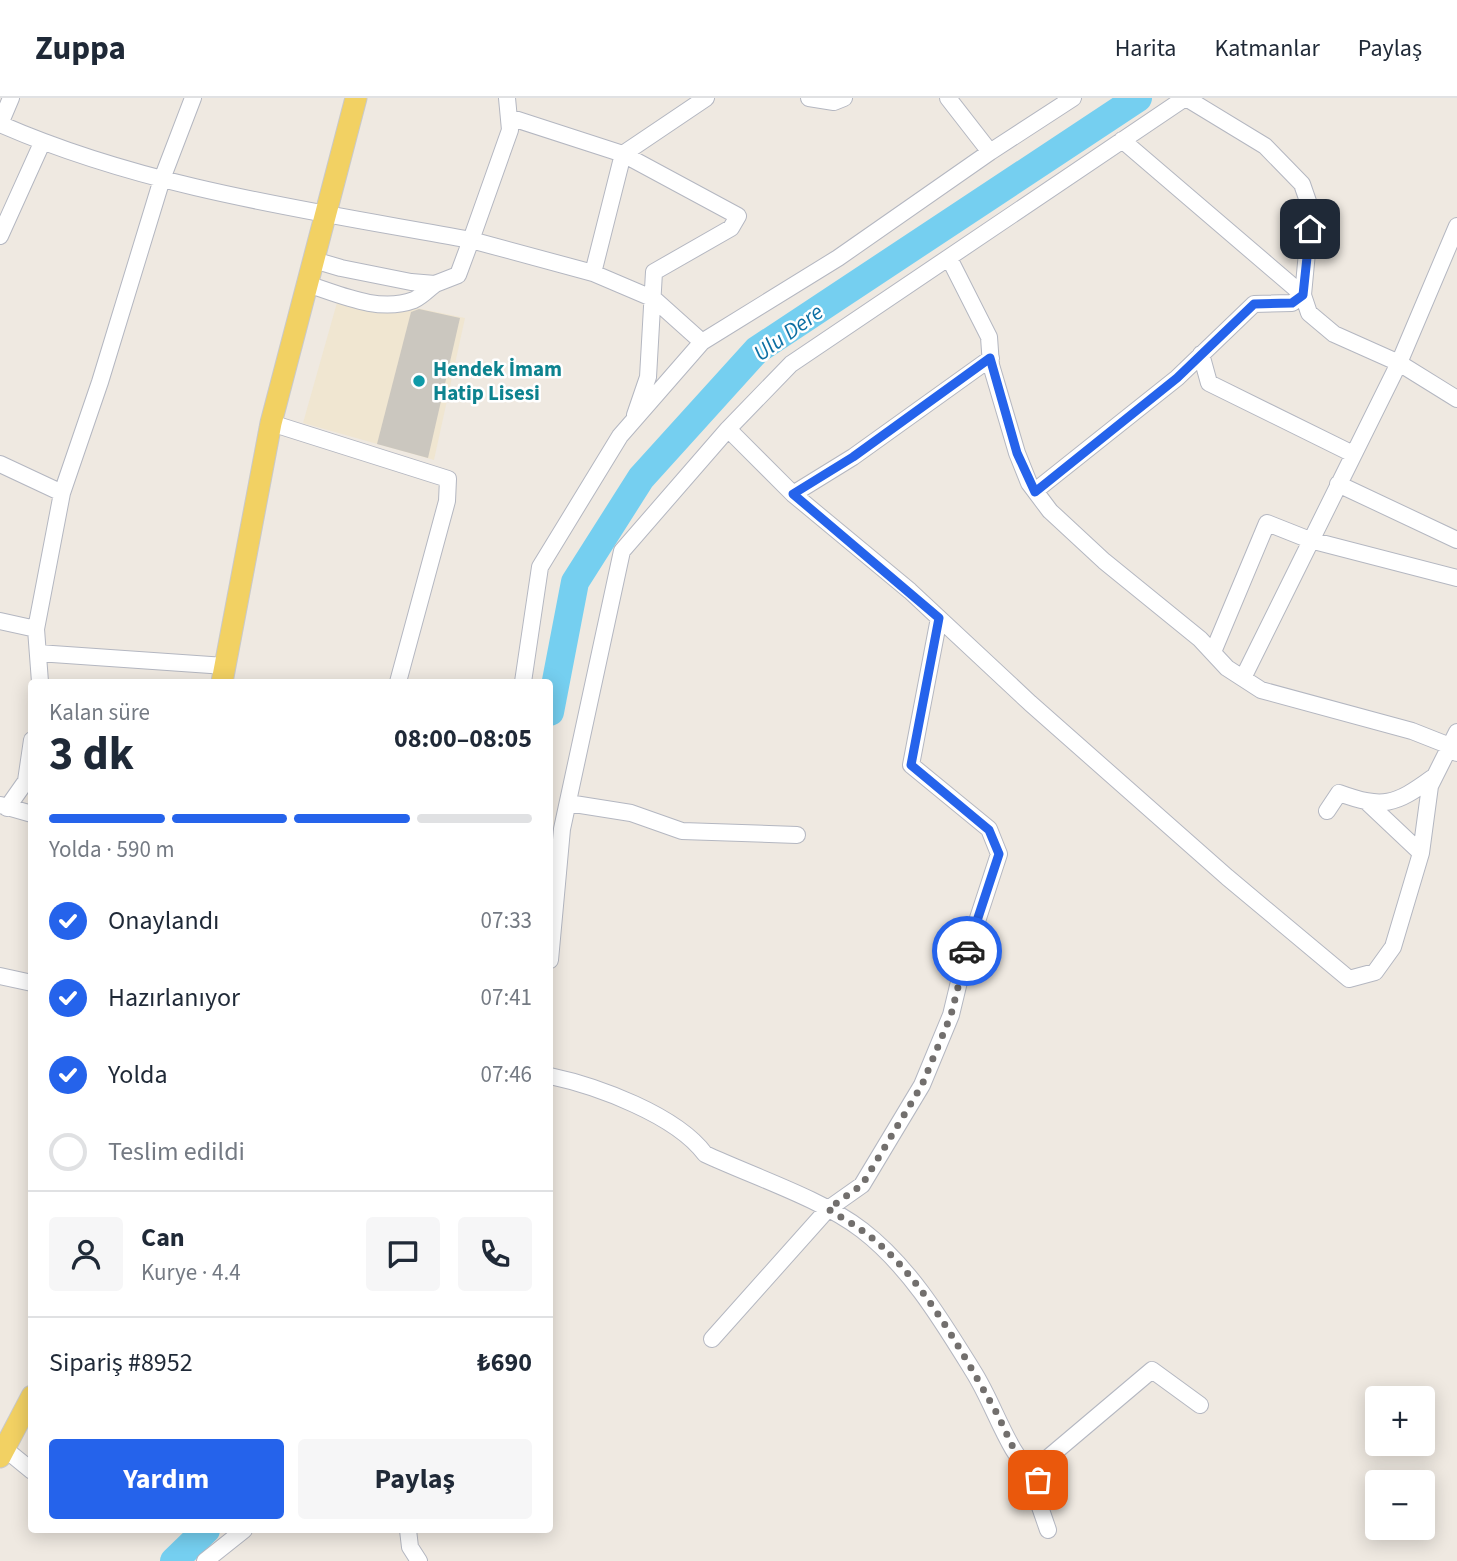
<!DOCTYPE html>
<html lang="tr">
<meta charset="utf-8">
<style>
body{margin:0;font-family:"Source Sans 3",sans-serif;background:#f6f6f7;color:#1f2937;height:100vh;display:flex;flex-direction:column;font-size:26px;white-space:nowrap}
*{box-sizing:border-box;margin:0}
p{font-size:23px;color:#747a83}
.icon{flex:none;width:38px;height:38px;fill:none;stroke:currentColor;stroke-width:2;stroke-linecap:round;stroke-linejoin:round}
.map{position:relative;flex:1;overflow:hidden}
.sheet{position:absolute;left:28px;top:581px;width:525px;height:854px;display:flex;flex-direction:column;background:#fff;border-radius:7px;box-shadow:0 4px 18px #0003}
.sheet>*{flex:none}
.fabs{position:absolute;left:1365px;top:1288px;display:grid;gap:14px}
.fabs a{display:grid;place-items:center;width:70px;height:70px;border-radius:7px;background:#fff;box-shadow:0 4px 18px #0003;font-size:35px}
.pin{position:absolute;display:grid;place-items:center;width:60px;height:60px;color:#fff;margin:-30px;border-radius:14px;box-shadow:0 4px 10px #0006}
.courier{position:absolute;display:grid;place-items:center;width:70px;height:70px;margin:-35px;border:5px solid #2563eb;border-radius:50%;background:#fff;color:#222;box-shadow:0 2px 9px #0007}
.headline em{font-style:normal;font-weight:700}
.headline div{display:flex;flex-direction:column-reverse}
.headline{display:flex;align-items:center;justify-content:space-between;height:119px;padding:0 21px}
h1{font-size:46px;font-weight:700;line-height:52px}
.bar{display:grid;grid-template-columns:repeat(4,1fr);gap:10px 7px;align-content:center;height:84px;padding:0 21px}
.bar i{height:9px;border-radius:5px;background:#e0e1e3}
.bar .on{background:#2563eb}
.bar p{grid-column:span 4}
.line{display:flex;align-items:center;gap:18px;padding:0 21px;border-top:2px solid #e0e1e3}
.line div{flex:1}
.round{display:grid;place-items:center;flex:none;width:74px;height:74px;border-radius:7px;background:#f6f6f7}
ol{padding:0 21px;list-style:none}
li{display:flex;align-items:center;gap:21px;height:77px}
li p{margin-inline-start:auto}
li .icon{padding:7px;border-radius:50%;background:#2563eb;color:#fff;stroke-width:4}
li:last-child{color:#747a83}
li i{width:38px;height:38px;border:4px solid #e0e1e3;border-radius:50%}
.button{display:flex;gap:14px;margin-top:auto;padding:14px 21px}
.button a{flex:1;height:80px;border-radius:7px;background:#2563eb;color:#fff;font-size:28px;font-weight:700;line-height:80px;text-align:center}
.button a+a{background:#f6f6f7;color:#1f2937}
header{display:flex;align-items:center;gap:42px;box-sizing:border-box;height:98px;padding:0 35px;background:#fff;border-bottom:2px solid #e0e1e3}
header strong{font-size:33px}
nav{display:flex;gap:38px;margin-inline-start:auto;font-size:24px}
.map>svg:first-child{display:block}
.education{fill:#f0e6d1}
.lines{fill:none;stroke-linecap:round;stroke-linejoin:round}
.river{stroke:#75cff0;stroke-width:28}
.building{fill:#cbc7bf}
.minor-casing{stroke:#b4b7c1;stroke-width:18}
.major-casing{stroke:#c9c9c9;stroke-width:23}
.minor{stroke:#fff;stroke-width:16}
.major{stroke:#f2d163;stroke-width:21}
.done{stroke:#726f6d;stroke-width:7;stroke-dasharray:0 12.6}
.route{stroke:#2563eb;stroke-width:9}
.culture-dot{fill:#0f9aa8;stroke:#fff;stroke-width:2.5}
.labels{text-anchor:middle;stroke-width:5;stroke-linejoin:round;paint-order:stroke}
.culture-label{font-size:21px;font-weight:bold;fill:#0d838f;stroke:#fff;text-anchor:start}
.water-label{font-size:23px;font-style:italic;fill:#0d6fa3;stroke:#fff}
</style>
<header>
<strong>Zuppa</strong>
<nav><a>Harita</a><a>Katmanlar</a><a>Paylaş</a></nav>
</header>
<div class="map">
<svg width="1457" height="1463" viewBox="0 0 1457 1463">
<rect width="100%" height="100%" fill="#efe9e1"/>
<path class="education" d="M340,194L465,220L434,362L303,325Z"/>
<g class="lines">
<path class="river" d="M550,614L575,484L641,380L757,252L1138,0
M174,1463L206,1432"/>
</g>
<path class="building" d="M419,211L460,220L428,360L377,346L411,214Z"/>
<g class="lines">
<defs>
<path id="minor" d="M809,0L834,4L844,0
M948,0L990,54
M1186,0L1265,48L1302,86L1311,112L1303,197L1309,215L1334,236L1399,265L1457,301
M509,19L623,56L706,0
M0,26C148,91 313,113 471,142L510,32L507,0
M0,26L11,0
M0,138L42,45
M949,160L989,239L991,267L1017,355L1029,385L1050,413L1104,463L1200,541L1227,570L1261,592L1412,633L1450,648L1457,655
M314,162L341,170L411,184L435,186L458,177L471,142L593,175L654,201L702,244L620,338L540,469L523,584
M593,175L623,56L738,118L731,130L654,174L648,279L635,317
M307,186C341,197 379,215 414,202C421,199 429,191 435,186
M702,244L838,160L990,54L1073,0
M1201,256L1209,285L1353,356
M271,325L448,381L447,403L398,584
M728,331L793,396L853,359L991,260
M0,366L62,395
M1338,386L1457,442
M1035,393L1177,280L1254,206L1292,205L1303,197L1122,42
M793,396L910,493L1030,605L1227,779L1349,881L1375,874L1393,849L1421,755L1430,688L1457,634
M0,523L36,531
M1213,554L1267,425L1310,442L1457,480
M38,555L225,568
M1243,580L1399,265L1457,128
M40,584L36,531L62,395L100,284L162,81L193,0
M568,705L631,715L682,733L797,737
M1368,705L1421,755
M0,707L32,716
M7,710L26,683L32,642
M1327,713L1339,695C1383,711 1395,707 1432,680
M550,862L562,731L622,453L728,331L791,266L1185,0
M0,878L32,885
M550,978C597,988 676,1017 705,1056C752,1078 822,1101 862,1132C910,1169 942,1223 973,1273C996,1309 1006,1354 1038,1382L1039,1406L1048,1432
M712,1241L828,1111L862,1087L922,987L951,917L964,863L999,756L989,731L911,667L939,520
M0,1347L32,1373
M1020,1366H1032L1049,1359L1152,1272L1200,1307
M408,1432L410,1449L419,1463
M205,1463L244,1432"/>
<path id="major" d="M222,584L271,325L356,0
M0,1359L32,1298"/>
</defs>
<use href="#minor" class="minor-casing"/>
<use href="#major" class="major-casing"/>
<use href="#minor" class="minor"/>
<use href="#major" class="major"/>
</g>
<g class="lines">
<path class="done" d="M967,853L951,917L922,987L862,1087L828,1111C839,1118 850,1124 860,1131C916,1169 958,1247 991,1305C1009,1335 1011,1357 1038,1382"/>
<path class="route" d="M967,853L999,756L989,732L911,667L939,520L793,396L853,359L990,260L1017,355L1035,394L1177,280L1254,206L1292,205L1303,197L1310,131"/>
</g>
<circle class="culture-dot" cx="419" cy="283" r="7"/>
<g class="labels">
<g class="culture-label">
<text x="433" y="278">Hendek İmam<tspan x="433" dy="24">Hatip Lisesi</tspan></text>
</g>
<g class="water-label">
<text transform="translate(788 234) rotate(-36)" y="8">Ulu Dere</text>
</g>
</g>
</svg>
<div class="fabs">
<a>+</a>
<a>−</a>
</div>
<div class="pin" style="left:1038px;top:1382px;background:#ea580c"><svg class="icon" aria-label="bag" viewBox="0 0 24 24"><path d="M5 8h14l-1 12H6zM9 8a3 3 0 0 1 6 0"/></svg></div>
<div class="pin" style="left:1310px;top:131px;background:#1f2937"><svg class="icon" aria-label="home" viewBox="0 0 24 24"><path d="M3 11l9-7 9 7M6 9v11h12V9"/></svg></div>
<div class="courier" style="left:967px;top:853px"><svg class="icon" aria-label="car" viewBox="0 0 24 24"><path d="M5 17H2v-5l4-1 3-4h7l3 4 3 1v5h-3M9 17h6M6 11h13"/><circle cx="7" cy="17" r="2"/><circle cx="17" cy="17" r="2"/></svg></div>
<section class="sheet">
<div class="headline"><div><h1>3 dk</h1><p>Kalan süre</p></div><em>08:00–08:05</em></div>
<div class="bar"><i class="on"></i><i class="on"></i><i class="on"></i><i></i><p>Yolda · 590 m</p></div>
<ol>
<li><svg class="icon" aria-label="check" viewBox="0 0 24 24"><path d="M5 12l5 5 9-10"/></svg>Onaylandı<p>07:33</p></li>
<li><svg class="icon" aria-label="check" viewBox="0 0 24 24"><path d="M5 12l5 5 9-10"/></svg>Hazırlanıyor<p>07:41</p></li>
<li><svg class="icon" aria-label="check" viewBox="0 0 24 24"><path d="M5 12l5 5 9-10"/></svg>Yolda<p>07:46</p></li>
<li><i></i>Teslim edildi</li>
</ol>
<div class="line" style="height:126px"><a class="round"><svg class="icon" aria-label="person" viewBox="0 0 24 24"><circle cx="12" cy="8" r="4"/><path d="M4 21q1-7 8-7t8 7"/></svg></a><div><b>Can</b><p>Kurye · 4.4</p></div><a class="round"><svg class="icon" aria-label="chat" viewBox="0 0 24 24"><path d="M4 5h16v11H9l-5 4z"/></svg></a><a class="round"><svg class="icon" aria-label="phone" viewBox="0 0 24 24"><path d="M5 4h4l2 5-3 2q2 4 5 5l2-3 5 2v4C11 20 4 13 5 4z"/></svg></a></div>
<div class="line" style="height:91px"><div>Sipariş #8952</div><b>₺690</b></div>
<div class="button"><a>Yardım</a><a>Paylaş</a></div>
</section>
</div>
